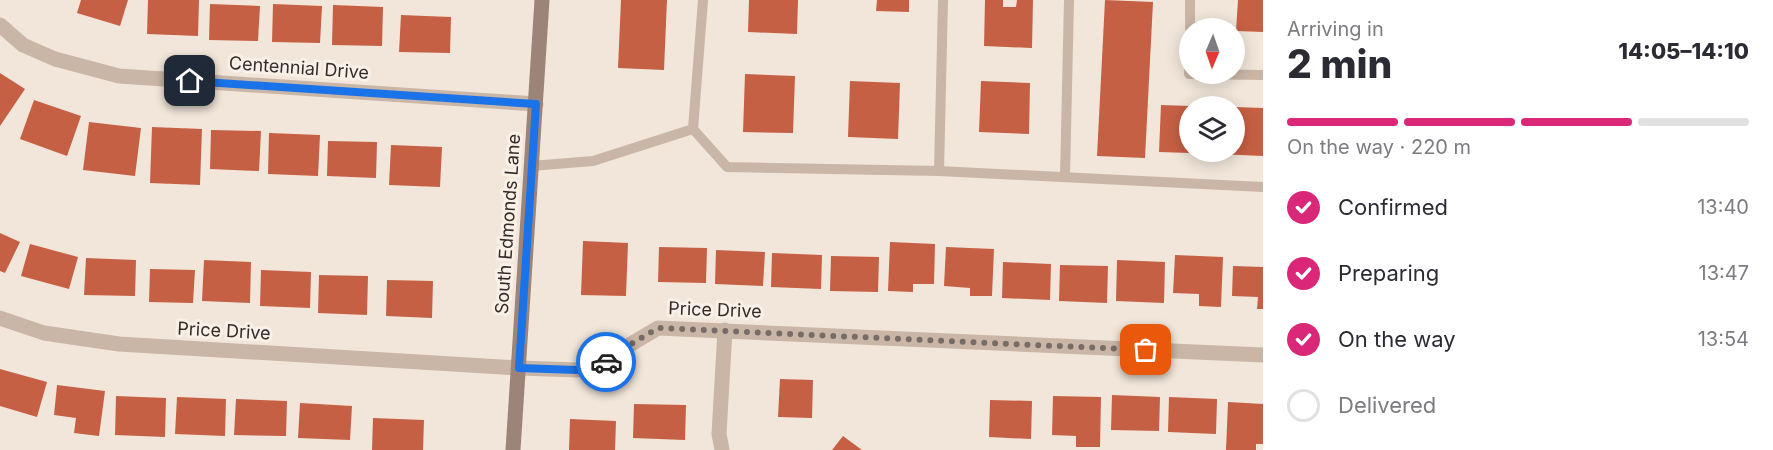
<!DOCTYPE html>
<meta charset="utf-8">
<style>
body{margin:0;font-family:Inter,sans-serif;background:#f7f7f7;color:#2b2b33;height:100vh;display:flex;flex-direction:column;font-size:22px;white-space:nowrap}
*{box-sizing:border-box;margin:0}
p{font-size:20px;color:#7c7c81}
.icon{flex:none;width:33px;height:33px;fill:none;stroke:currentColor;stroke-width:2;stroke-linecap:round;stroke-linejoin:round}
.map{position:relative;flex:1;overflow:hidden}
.panel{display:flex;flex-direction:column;background:#fff;width:510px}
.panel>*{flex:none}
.needle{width:39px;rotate:182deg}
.fabs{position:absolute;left:1179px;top:18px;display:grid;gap:12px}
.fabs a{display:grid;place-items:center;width:66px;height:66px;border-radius:50%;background:#fff;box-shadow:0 3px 15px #0003;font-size:30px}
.pin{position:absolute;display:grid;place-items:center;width:51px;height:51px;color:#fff;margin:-26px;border-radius:12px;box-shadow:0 3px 9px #0006}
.courier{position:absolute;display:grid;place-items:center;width:60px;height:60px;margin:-30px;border:4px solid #1a73e8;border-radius:50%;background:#fff;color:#222;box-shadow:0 2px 8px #0007}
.summary em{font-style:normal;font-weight:800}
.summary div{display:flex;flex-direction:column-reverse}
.summary{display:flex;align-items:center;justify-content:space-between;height:102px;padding:0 24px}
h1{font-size:39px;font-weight:800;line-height:45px}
.bar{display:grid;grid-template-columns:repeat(4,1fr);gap:9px 6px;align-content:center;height:72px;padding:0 24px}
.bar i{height:8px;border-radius:4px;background:#e1e1e2}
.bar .current{background:#db2777}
.bar p{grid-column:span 4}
ol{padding:0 24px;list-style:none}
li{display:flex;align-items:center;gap:18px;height:66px}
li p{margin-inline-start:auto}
li .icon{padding:6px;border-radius:50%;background:#db2777;color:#fff;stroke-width:4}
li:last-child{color:#7c7c81}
li i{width:33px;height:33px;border:3px solid #e1e1e2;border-radius:50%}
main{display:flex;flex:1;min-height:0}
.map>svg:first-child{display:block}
.building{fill:#c66044}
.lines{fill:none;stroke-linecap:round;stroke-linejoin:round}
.lane{stroke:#cab6a6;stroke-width:10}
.street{stroke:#cab6a6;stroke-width:15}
.secondary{stroke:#9d8478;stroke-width:15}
.done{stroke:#786c66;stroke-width:6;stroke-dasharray:0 10.8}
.route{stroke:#1a73e8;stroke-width:8}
.labels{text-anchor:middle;stroke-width:6;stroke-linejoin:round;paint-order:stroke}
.street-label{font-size:18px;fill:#362b27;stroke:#f9f0e7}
</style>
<main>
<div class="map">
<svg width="1263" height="450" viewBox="0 0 1263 450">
<rect width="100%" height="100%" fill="#f2e6da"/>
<path class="building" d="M81,0H128L120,26L77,13Z
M148,0H199L198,36L147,34Z
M621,0H667L664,70L618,68Z
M749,0H798L797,34L748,32Z
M877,0H909V12L876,11Z
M985,0H1003V7H1016L1017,0H1033L1032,48L984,46Z
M1105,0L1153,2L1145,158L1097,156Z
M1238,0H1263V32L1236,31Z
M210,4L260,6L258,41L209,40Z
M273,4L322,6L320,43L272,42Z
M333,5L383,7L382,46L332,45Z
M401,15L451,17L450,53L399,52Z
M0,73L25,89L0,126Z
M745,74L795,76L793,133L743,132Z
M850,81L900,83L898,139L848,137Z
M981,81L1030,83L1029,134L979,132Z
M34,100L81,116L67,156L20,139Z
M1161,105L1190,106V153L1159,152Z
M1234,107L1263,108V156L1194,153V152H1234Z
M89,122L141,128L135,176L83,170Z
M152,127L202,129L200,185L150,183Z
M211,130L261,131L259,171L210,169Z
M269,133L320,135L318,176L268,174Z
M328,141L377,142L376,178L327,176Z
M391,145L442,147L440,187L389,185Z
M0,233L20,242L5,273L0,271Z
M583,241L628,243L626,296L581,295Z
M890,242L935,244L934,284H913V292L888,291Z
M30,244L78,257L69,289L21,276Z
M659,247L707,248L706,283L658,282Z
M946,247L994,249L992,296H970V288L944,286Z
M716,250L765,252L763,286L715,284Z
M772,253L822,255L821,289L771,287Z
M1175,255L1223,257L1221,307L1199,306V294L1173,293Z
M831,256L879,257L878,292L830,291Z
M86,258L136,260L135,296L84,295Z
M204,260L251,262L250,303L202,301Z
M1117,260L1165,262L1164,303L1116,301Z
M1003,262L1051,264L1050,300L1002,298Z
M1060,265L1108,266L1107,303L1059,301Z
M1233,266L1263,267V309H1257L1258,297L1232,296Z
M150,269L195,270L193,303L149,302Z
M261,270L311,272L310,308L260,306Z
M319,275L368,276L367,315L318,313Z
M387,280L433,281L432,318L386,316Z
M0,369L47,382L37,417L0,406Z
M780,379L813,380L812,418L778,417Z
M57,385L105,391L99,436L74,433L76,418L54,415Z
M1112,395L1160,397L1159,431L1111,430Z
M116,396L166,398L165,437L115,435Z
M1053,396L1101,397L1100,447H1076V436L1052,435Z
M177,397L226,399L225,436L175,434Z
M1169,397L1217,399L1216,434L1168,432Z
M236,399L287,401L286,436L234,435Z
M990,400L1032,401L1031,439L989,437Z
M1228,402L1263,404V444H1256V450H1226Z
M300,403L352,406L350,440L298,438Z
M634,404L686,405L685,440L633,438Z
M373,418L424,420L423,450H372Z
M570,419L616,421L615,450H569Z
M843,436L862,450H832Z"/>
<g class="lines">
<path class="lane" d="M703,0L693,129L727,167L939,171L1263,187
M1190,28V0
M1190,57L1189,74L1263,75
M531,166L593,161L693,129
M939,171L943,0
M1065,177L1069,0"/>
<path class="street" d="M0,25L23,45L55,59L119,76L536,104
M0,318L44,333L119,344L519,368L577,370L604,364L631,344L658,328L1263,355
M722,450L719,434L725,330"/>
<path class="secondary" d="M513,450L542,0"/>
</g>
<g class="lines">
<path class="done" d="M606,362L631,344L658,328L1146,350"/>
<path class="route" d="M190,81L536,104L519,368L577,370L606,362"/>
</g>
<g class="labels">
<g class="street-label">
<text transform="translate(299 68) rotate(4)" y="6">Centennial Drive</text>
<text transform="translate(508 224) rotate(-86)" y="6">South Edmonds Lane</text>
<text transform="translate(715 310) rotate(2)" y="6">Price Drive</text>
<text transform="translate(224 331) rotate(3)" y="6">Price Drive</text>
</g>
</g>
</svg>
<div class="fabs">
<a><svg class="needle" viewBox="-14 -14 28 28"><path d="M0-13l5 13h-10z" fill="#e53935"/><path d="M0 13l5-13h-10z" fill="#7c7c81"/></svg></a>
<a><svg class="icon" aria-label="layers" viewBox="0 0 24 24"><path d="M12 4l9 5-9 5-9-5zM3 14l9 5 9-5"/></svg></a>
</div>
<div class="pin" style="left:1146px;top:350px;background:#ea580c"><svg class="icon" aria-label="bag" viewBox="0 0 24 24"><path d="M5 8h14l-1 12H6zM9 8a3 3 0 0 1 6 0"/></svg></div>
<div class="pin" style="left:190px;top:81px;background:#1f2937"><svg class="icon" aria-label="home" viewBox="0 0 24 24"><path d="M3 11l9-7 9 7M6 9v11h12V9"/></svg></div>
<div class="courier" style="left:606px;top:362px"><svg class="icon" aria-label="car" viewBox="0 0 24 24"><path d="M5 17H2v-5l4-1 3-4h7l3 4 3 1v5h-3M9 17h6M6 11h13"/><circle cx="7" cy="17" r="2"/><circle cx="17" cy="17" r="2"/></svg></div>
</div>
<section class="panel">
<div class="summary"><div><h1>2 min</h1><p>Arriving in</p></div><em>14:05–14:10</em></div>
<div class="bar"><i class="current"></i><i class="current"></i><i class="current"></i><i></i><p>On the way · 220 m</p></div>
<ol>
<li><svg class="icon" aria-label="check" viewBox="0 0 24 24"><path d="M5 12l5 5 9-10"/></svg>Confirmed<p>13:40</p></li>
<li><svg class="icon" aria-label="check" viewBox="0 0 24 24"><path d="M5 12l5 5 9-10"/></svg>Preparing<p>13:47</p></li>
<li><svg class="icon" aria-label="check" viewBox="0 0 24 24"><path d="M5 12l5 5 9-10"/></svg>On the way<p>13:54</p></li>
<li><i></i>Delivered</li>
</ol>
</section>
</main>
